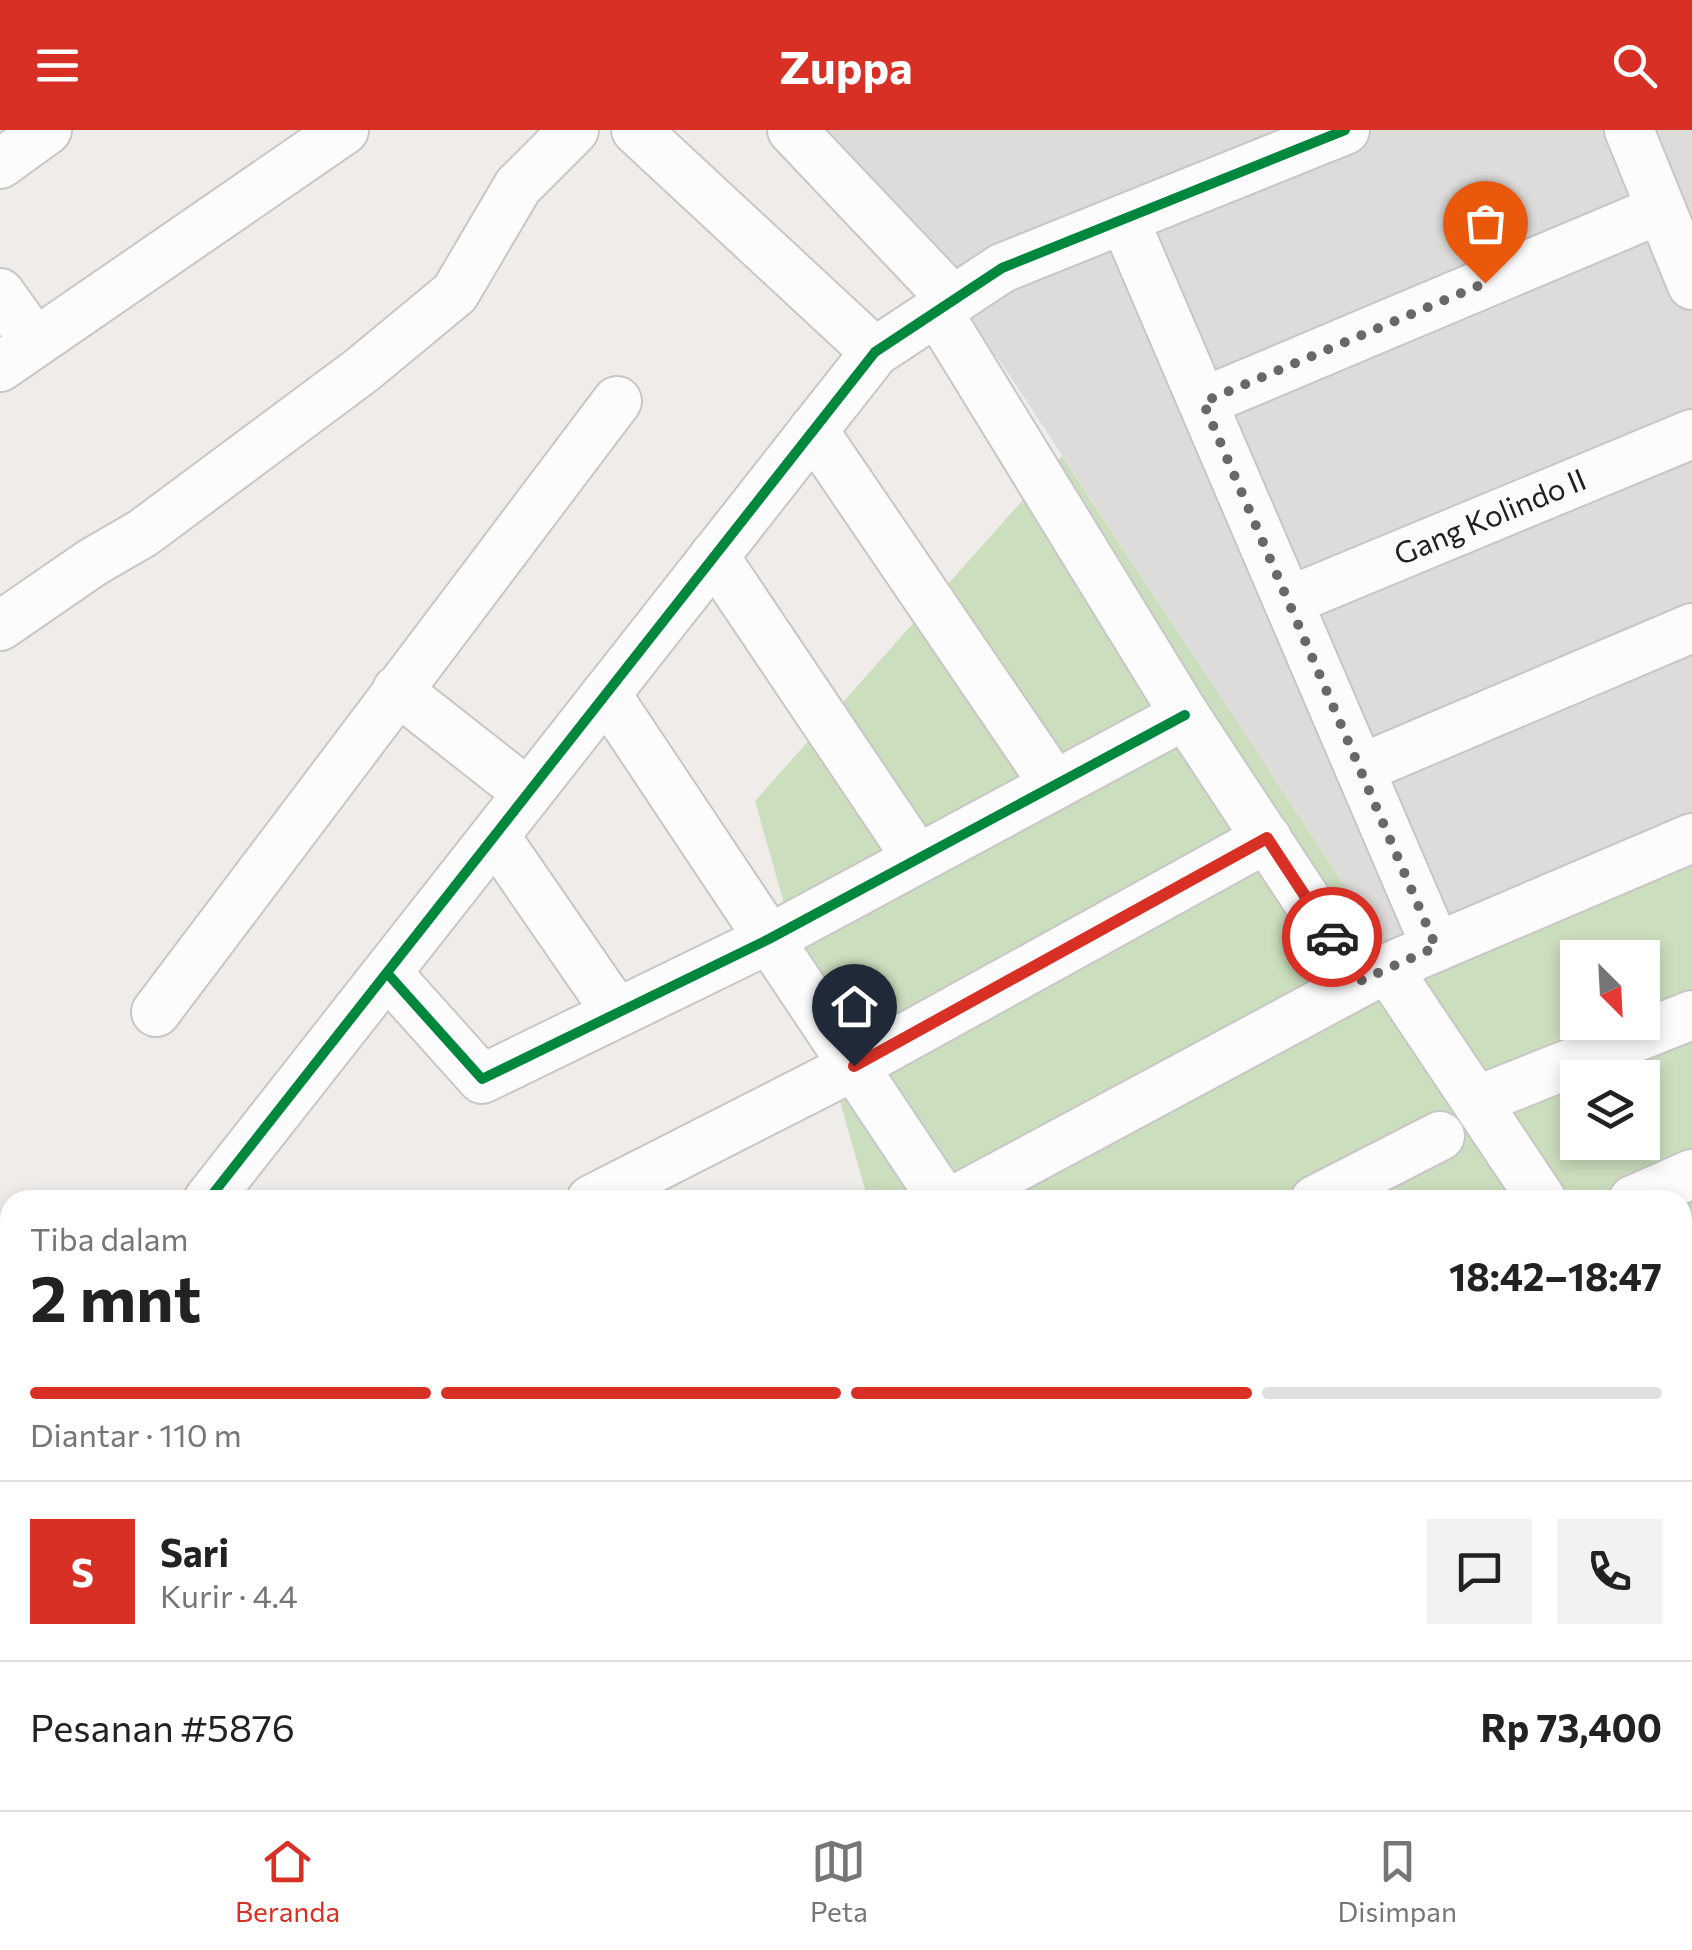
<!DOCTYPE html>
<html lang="id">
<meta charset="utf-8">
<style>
body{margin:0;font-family:Commissioner,sans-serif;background:#f2f2f2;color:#222;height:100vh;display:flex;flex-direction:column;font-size:38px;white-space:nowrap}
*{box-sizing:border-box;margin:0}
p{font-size:32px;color:#767676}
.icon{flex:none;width:55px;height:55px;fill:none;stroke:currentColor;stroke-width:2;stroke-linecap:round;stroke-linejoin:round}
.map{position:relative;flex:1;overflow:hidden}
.panel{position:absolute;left:0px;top:1060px;width:1692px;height:620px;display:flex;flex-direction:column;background:#fff;border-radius:30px 30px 0 0;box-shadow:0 5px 15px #0003}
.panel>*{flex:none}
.needle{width:65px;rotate:156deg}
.controls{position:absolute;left:1560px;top:810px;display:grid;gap:20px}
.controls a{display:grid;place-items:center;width:100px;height:100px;border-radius:0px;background:#fff;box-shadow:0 5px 15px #0003;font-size:50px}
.pin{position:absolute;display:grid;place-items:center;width:85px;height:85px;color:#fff;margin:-102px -42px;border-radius:50% 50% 50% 0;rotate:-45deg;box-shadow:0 0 10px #0007}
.pin .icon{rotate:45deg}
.courier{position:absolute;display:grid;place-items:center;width:100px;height:100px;margin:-50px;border:8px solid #d93025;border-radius:50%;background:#fff;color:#222;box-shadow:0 2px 12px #0007}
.headline em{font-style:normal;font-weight:700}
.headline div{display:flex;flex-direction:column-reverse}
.headline{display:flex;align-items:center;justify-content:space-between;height:170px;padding:0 30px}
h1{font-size:65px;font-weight:700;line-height:75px}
.bar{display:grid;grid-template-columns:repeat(4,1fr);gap:15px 10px;align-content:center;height:120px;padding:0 30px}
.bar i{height:12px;border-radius:8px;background:#e0e0e0}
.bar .on{background:#d93025}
.bar p{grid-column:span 4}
.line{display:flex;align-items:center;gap:25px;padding:0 30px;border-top:2px solid #e0e0e0}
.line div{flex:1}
.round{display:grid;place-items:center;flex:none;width:105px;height:105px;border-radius:0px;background:#f2f2f2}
header{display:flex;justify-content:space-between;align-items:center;height:130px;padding:0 30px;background:#d93025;color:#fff;font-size:45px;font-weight:700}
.tabs{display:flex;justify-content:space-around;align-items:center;height:140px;border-top:2px solid #e0e0e0;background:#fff;font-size:28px;color:#767676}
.tabs a{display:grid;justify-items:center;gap:5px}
.tabs .on{color:#d93025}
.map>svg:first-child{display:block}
.residential{fill:#dedcdb}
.forest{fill:#cbdebe;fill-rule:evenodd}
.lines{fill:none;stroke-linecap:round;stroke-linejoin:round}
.minor-casing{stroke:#c8c7c5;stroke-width:52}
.major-casing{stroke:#a69985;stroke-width:60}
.minor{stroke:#fdfcfc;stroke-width:48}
.major{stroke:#f2ece6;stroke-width:55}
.cycleway-casing{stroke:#fff;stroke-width:16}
.cycleway{stroke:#00873e;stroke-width:10}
.done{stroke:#696867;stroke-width:10;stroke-dasharray:0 18}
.route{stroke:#d93025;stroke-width:12}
.labels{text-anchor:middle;stroke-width:9;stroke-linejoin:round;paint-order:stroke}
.street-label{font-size:30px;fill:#212121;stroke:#fff}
</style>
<header><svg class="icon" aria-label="menu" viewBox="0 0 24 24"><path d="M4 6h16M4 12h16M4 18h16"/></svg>Zuppa<svg class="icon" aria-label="search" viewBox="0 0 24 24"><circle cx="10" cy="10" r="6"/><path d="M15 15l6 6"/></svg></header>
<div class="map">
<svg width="1692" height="1680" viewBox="0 0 1692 1680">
<rect width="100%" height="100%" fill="#efece9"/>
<path class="residential" d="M778,0H1692V718L1406,848L1000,231Z"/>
<path class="forest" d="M1062,326L1406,848L1692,718V1383L1683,1385L1682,1070H868L755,671ZM1578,828H1642V892H1578ZM1578,948H1642V1012H1578Z"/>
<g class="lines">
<defs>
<g id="minor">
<path d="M636,0L875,222"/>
<path d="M792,0L953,170"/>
<path d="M1629,0L1692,155"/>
<path d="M0,34L47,0"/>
<path d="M1124,89L1436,817"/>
<path d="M0,163L35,212"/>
<path d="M937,181L1185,585L1360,851"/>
<path d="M0,237L344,0"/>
<path d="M1203,272L1661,79"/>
<path d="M813,300L1054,654"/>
<path d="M714,426L917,728"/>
<path id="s1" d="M1289,471L1692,304"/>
<path d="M0,496L93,432L143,403L362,240L455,163L518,56L574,0"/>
<path d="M397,560L528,663"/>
<path d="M606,564L943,1070"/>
<path d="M1360,639L1692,498"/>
<path d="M495,706L617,883"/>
<path d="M1387,838L1542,1070"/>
<path d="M387,843L482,949L769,809L1185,585"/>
<path d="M156,882L617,271"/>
<path d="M1476,971L1692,885"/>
<path d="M208,1070L875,222L1002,138L1345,0"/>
<path d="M591,1070L854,936L1267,708"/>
<path d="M955,1070L1387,838L1692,708"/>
<path d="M1315,1070L1440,1006"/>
<path d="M1633,1070L1692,1044"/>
<path d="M1682,1111L1692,1132"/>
<path d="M0,1433L10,1423"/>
<path d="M341,1680L356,1670"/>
</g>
<path id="major" d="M0,1163L10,1170
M437,1670L442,1680"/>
</defs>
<use href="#minor" class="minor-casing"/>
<use href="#major" class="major-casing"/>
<use href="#minor" class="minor"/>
<use href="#major" class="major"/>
<defs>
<path id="cycleway" d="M387,843L482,949L769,809L1185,585
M208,1070L875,222L1002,138L1345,0"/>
</defs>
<use href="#cycleway" class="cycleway-casing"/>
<use href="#cycleway" class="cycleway"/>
</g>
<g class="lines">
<path class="done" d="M1332,807L1360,851L1436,817L1203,272L1485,153"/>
<path class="route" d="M854,936L1267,708L1332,807"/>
</g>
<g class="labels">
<g class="street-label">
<text dy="10" stroke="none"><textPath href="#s1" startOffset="218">Gang Kolindo II</textPath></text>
</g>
</g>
</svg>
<div class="controls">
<a><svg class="needle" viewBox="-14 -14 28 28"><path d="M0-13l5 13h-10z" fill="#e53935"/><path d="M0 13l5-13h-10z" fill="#767676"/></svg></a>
<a><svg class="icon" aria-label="layers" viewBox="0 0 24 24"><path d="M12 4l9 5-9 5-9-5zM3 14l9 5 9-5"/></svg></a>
</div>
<div class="pin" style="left:1485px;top:153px;background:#ea580c"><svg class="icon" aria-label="bag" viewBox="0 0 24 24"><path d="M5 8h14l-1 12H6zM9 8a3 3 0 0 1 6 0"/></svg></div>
<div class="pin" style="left:854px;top:936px;background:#1f2937"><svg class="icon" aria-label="home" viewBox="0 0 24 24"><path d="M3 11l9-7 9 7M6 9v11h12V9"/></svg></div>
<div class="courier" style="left:1332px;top:807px"><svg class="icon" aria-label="car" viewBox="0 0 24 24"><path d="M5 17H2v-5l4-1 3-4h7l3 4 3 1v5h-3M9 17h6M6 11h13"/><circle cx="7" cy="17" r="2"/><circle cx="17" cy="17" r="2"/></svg></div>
<section class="panel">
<div class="headline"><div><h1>2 mnt</h1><p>Tiba dalam</p></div><em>18:42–18:47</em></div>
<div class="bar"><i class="on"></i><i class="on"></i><i class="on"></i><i></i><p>Diantar · 110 m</p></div>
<div class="line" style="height:180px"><b class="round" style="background:#d93025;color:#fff">S</b><div><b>Sari</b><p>Kurir · 4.4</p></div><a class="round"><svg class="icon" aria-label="chat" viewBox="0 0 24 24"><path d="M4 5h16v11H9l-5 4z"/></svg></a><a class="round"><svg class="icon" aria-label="phone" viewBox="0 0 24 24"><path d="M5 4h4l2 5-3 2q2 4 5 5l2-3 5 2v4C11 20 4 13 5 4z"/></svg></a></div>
<div class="line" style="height:130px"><div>Pesanan #5876</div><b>Rp 73,400</b></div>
</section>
</div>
<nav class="tabs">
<a class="on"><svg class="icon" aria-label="home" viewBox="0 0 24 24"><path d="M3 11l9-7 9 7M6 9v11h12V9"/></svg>Beranda</a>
<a><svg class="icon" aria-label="map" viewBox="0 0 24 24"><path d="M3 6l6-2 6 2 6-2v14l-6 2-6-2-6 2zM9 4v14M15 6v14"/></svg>Peta</a>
<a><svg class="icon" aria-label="saved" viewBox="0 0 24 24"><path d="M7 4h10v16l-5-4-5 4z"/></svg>Disimpan</a>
</nav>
